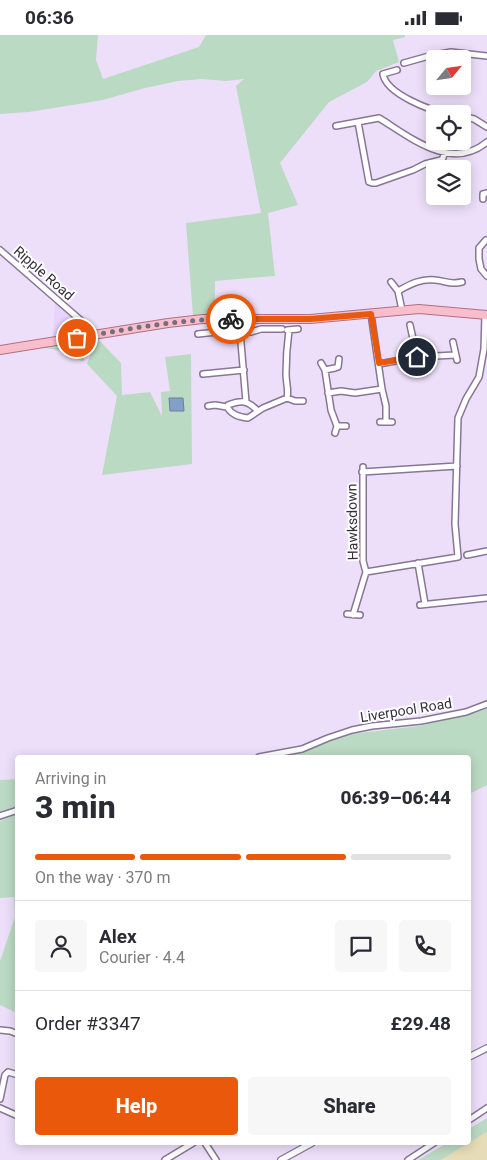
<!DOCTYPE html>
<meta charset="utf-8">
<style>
body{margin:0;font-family:Roboto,sans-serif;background:#f7f7f7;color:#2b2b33;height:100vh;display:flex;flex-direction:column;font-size:19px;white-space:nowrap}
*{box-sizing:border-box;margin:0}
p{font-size:16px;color:#7c7c81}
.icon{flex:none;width:28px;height:28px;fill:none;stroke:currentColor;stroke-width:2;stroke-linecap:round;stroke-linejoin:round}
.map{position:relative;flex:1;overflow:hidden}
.side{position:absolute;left:15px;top:720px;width:456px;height:390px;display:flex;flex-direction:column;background:#fff;border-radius:5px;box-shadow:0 2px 12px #0003}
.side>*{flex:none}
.needle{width:32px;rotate:61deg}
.buttons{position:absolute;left:426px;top:15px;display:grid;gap:10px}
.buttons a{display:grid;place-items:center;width:45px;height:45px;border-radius:5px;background:#fff;box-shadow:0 2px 12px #0003;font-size:25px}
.pin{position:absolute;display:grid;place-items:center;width:42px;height:42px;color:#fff;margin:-21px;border:2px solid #fff;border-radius:50%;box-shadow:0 1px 5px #0007}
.courier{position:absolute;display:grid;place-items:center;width:50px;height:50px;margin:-25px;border:4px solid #ea580c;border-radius:50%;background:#fff;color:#222;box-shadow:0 1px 6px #0007}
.head em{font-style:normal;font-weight:800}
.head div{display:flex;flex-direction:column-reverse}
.head{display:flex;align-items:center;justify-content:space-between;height:85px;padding:0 20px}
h1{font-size:32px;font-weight:800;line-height:38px}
.bar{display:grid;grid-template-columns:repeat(4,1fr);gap:8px 5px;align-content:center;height:60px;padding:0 20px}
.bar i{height:6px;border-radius:4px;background:#e1e1e2}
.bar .active{background:#ea580c}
.bar p{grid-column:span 4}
.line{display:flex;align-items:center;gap:12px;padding:0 20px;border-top:1px solid #e1e1e2}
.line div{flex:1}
.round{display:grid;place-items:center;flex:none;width:52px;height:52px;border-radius:5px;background:#f7f7f7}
.button{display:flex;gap:10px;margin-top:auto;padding:10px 20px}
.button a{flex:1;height:58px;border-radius:5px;background:#ea580c;color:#fff;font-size:20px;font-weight:800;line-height:58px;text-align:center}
.button a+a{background:#f7f7f7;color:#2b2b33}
.status{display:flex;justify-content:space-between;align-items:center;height:35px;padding:0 25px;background:#fff;direction:ltr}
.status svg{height:14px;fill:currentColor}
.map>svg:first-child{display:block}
.built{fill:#e8d3fc}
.green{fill:#bbdac3}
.sand{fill:#e6dcb7}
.water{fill:#82a1c8;stroke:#6b7e9e}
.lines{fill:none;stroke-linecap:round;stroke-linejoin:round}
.minor-casing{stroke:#877695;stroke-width:8}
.tertiary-casing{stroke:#877695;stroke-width:8}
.primary-casing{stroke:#b17082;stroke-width:10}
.minor{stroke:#fff;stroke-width:5}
.tertiary{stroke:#fff;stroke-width:5.5}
.primary{stroke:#f8becb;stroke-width:8}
.done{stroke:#756c7e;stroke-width:5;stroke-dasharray:0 9}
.route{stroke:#ea580c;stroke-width:6}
.labels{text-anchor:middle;stroke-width:4;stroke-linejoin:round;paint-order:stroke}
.street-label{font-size:14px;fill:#352e3b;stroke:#fff}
</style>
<div class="status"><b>06:36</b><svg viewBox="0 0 49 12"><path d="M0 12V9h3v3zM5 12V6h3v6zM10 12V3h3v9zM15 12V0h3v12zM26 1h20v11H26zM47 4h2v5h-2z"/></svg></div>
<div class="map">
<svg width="487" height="1125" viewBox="0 0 487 1125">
<rect width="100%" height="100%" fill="#eddffa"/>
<path class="built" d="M55,266L84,291L88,297L53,303Z"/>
<path class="green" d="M0,0H98L96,25L103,44L199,12L206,0H405V2L393,5L399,27L376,36L367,47L329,67L280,128L298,170L268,178L275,241L215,246V281H193L186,188L261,178L236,51L244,44L226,46L202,44L178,46L145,53L103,65L29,77L0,79Z
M97,303L121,328L122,360L150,357L162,381L161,357L170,356L165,322L191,319L192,429L102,440L117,361L87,329L91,318C85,315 79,313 83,305Z
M71,307C78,309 78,317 84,321V326H81C68,315 53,314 36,312Z
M487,673V750L469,759V722H278H283L351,699L419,691L475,678Z
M17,744V773L0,779V745Z
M17,779H18L17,978L0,970V926L15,882L14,862L0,863V786Z
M487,1083V1097L441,1125H418L447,1108H469V1094Z"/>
<path class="sand" d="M487,1097V1125H441Z"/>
<path class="water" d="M169,363H183L184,376H170Z"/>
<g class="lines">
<defs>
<path id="minor" d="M404,28L429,21L451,17L487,21
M397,35L383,39C386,59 431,76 449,79
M462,81L474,84L487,92
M358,87L369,147L372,148H376L413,135L425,129L441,125L443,123L444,118
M336,91L379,83C410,102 451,137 487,107
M483,164V159L487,158
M486,205L479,213V224L481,234L487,241
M0,215L85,289L95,300
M391,247L398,256L402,275
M398,256C409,250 421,243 435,245C447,246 449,250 462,247
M371,279L382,354L386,371V387
M239,284L246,367
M410,290L417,322
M287,295L298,294
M198,299L217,297H251L261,294H282
M453,307L457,325
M321,328L325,335L331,375L337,391L335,398
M379,329L417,322L455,320
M325,335L335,333L338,332L339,324
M203,339L244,335
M328,358L341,356L355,358L382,354
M287,363L295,366H303
M208,371L215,370L227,372
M258,376C247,365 242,365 228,370L227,372C232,380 239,382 248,383L263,373L287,363C289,355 286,348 286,339C286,324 287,310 289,295
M380,387H392
M337,391H346
M362,437L457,431
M467,520L487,516
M418,528L425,569
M366,537L458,522L455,489L458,383L466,364L479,342L484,314L485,280
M420,570L487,563
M347,579L360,580
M353,580L366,537L363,526V432
M259,722L302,714L328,703L352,695L372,691L421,686L466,677L487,669
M0,781L18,775
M0,995L10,996L18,999
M0,1064L5,1040L8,1037L18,1040
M0,1073L18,1081
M469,1085L487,1073
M205,1108L216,1125
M165,1125L193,1108
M408,1125L434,1108"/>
<path id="tertiary" d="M469,1022L487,1013
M281,1125L312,1108"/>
<path id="primary" d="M0,315L168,288L203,284H310L419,274L487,280"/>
</defs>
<use href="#minor" class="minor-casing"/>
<use href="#tertiary" class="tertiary-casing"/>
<use href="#primary" class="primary-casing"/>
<use href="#minor" class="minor"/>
<use href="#tertiary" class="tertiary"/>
<use href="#primary" class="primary"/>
</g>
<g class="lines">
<path class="done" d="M77,303C128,294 179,284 231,284"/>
<path class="route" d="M231,284H310L371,279L379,328L417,322"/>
</g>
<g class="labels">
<g class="street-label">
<text transform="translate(44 238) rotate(41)" y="5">Ripple Road</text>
<text transform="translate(352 487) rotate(-91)" y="5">Hawksdown</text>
<text transform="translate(406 675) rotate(-9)" y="5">Liverpool Road</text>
</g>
</g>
</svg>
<div class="buttons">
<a><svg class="needle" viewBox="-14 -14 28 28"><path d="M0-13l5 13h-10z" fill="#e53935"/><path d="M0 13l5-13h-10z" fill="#7c7c81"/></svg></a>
<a><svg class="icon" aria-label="locate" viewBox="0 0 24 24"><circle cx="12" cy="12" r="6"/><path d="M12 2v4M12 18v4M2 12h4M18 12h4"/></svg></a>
<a><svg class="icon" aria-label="layers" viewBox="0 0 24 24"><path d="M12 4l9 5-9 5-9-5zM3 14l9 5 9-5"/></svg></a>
</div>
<div class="pin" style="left:77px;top:303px;background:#ea580c"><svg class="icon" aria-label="bag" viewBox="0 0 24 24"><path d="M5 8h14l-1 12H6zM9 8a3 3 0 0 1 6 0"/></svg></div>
<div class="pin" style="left:417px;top:322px;background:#1f2937"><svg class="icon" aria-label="home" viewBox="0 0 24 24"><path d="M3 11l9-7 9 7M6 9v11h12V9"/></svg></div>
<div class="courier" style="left:231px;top:284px"><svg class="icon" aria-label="bike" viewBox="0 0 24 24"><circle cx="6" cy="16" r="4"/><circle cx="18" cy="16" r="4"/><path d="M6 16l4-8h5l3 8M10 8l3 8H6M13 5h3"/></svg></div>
<section class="side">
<div class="head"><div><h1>3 min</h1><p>Arriving in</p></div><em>06:39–06:44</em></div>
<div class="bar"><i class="active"></i><i class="active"></i><i class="active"></i><i></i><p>On the way · 370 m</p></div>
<div class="line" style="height:90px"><a class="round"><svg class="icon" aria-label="person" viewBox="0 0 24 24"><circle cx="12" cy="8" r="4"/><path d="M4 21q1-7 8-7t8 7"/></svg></a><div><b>Alex</b><p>Courier · 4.4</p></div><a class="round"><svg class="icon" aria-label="chat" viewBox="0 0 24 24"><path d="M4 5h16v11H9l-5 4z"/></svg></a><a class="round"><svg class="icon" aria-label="phone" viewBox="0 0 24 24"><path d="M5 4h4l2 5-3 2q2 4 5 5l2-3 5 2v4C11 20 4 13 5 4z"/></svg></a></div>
<div class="line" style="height:65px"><div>Order #3347</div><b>£29.48</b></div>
<div class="button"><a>Help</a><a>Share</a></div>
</section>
</div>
